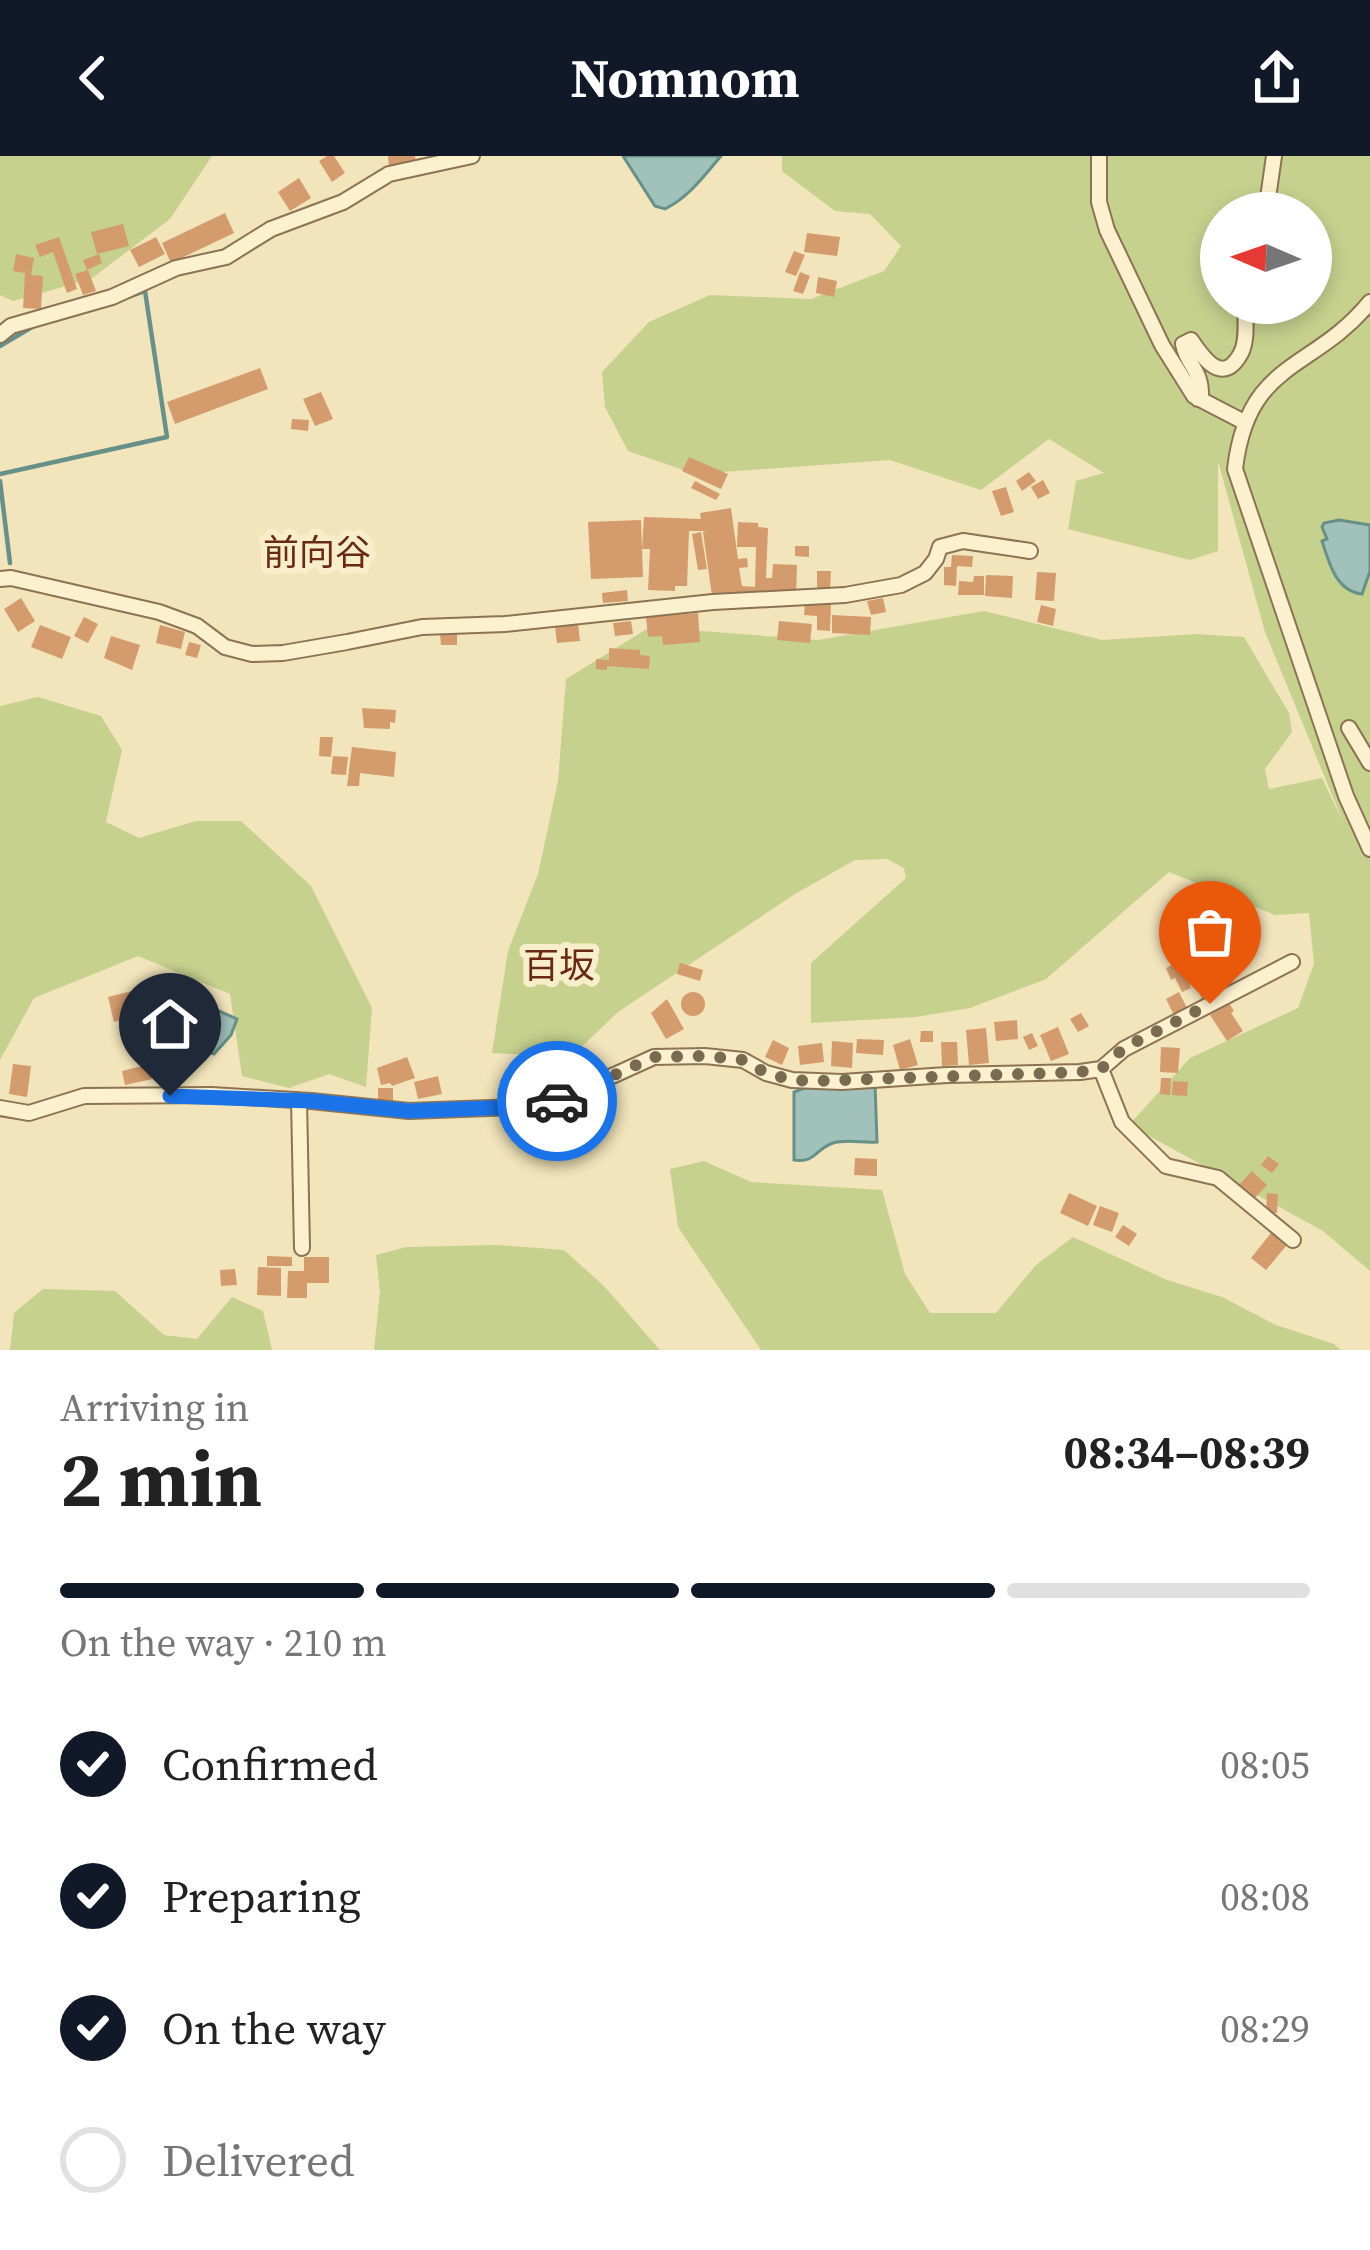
<!DOCTYPE html>
<meta charset="utf-8">
<style>
body{margin:0;font-family:"Source Serif 4","Noto Sans JP",serif;background:#f6f6f6;color:#222;height:100vh;display:flex;flex-direction:column;font-size:45px;white-space:nowrap}
*{box-sizing:border-box;margin:0}
p{font-size:39px;color:#767676}
.icon{flex:none;width:66px;height:66px;fill:none;stroke:currentColor;stroke-width:2;stroke-linecap:round;stroke-linejoin:round}
.map{position:relative;height:1194px;overflow:hidden}
.details{display:flex;flex-direction:column;background:#fff;flex:1}
.details>*{flex:none}
.needle{width:78px;rotate:272deg}
.buttons{position:absolute;left:1200px;top:36px;display:grid;gap:24px}
.buttons a{display:grid;place-items:center;width:132px;height:132px;border-radius:50%;background:#fff;box-shadow:0 6px 18px #0003;font-size:60px}
.pin{position:absolute;display:grid;place-items:center;width:102px;height:102px;color:#fff;margin:-123px -51px;border-radius:50% 50% 50% 0;rotate:-45deg;box-shadow:0 0 12px #0007}
.pin .icon{rotate:45deg}
.courier{position:absolute;display:grid;place-items:center;width:120px;height:120px;margin:-60px;border:9px solid #1a73e8;border-radius:50%;background:#fff;color:#222;box-shadow:0 3px 15px #0007}
.overview em{font-style:normal;font-weight:700}
.overview div{display:flex;flex-direction:column-reverse}
.overview{display:flex;align-items:center;justify-content:space-between;height:204px;padding:0 60px}
h1{font-size:78px;font-weight:700;line-height:90px}
.bar{display:grid;grid-template-columns:repeat(4,1fr);gap:18px 12px;align-content:center;height:144px;padding:0 60px}
.bar i{height:15px;border-radius:9px;background:#e0e0e0}
.bar .current{background:#111827}
.bar p{grid-column:span 4}
ol{padding:0 60px;list-style:none}
li{display:flex;align-items:center;gap:36px;height:132px}
li p{margin-inline-start:auto}
li .icon{padding:12px;border-radius:50%;background:#111827;color:#fff;stroke-width:4}
li:last-child{color:#767676}
li i{width:66px;height:66px;border:6px solid #e0e0e0;border-radius:50%}
header{display:flex;justify-content:space-between;align-items:center;height:156px;padding:0 60px;background:#111827;color:#fff;font-size:54px;font-weight:700}
.map>svg:first-child{display:block}
.green{fill:#c6d18e;fill-rule:evenodd}
.water{fill:#a0c2ba;stroke:#679088;stroke-width:3}
.lines{fill:none;stroke-linecap:round;stroke-linejoin:round}
.stream{stroke:#679088;stroke-width:4.5}
.building{fill:#d49c6d}
.minor-casing{stroke:#8b7353;stroke-width:18}
.minor{stroke:#fcf1cf;stroke-width:14}
.done{stroke:#796b52;stroke-width:12;stroke-dasharray:0 21.6}
.route{stroke:#1a73e8;stroke-width:15}
.labels{text-anchor:middle;stroke-width:12;stroke-linejoin:round;paint-order:stroke}
.neighbourhood-label{font-size:36px;fill:#692a15;stroke:#f9eecb}
</style>
<header><svg class="icon" aria-label="back" viewBox="0 0 24 24"><path d="M15 5l-7 7 7 7"/></svg>Nomnom<svg class="icon" aria-label="share" viewBox="0 0 24 24"><path d="M12 15V3M7 8l5-5 5 5M5 13v7h14v-7"/></svg></header>
<div class="map">
<svg width="1370" height="1194" viewBox="0 0 1370 1194">
<rect width="100%" height="100%" fill="#f2e4bb"/>
<path class="green" d="M0,0H212L170,63L91,123L13,145L0,139Z
M782,0H1370V1115L1323,1075L1129,969L1190,902L1298,852L1314,808L1309,757L1275,759L1169,716L1046,823L970,852L916,861L811,867V807L906,722L904,712L887,703L855,704L795,738L618,856L571,901L492,897L508,795L538,718L558,625L566,523L650,471L818,484L984,455L1102,484L1197,478L1244,481L1289,557L1292,576L1265,613L1269,633L1322,622L1344,668L1265,476L1218,305V395L1190,404L1068,373L1076,325L1104,317L1049,283L981,334L890,304L695,318L628,295L605,251L602,216L649,166L710,139L811,143L884,115L901,90L870,58L835,55L782,15ZM1221,57H1311V147H1221Z
M38,541L101,560L122,594L106,666L139,682L196,665H241L311,730L372,852L366,931L329,918L289,932L242,920L230,838L138,800L34,842L0,904V550Z
M704,1005L751,1026L882,1034L905,1118L930,1157H996L1036,1109L1073,1081L1167,1124L1222,1141L1276,1169L1334,1188L1341,1194H761L678,1071L670,1013Z
M497,1089L564,1094L604,1130L660,1194H374L380,1136L376,1099L406,1091Z
M43,1133L115,1135L164,1179L197,1183L232,1141L263,1155L272,1194H10L14,1157Z"/>
<path class="water" d="M623,0H721C704,20 689,41 665,53L655,50Z
M1339,364L1370,369V415L1362,438C1336,435 1329,407 1322,385L1327,383L1322,371L1324,367Z
M190,830C202,850 217,854 237,863L231,879L214,898L196,892L175,862C180,847 191,852 185,831Z
M875,928L877,986C864,987 845,983 833,987C815,993 816,1007 794,1004V936L804,932Z"/>
<g class="lines">
<path class="stream" d="M0,190L32,171
M0,318L167,281L145,135L128,141
M0,325L10,407"/>
</g>
<path class="building" d="M327,0H334L345,17L332,26L319,5Z
M388,0H415L416,7L389,11Z
M299,22L311,42L290,55L278,36Z
M225,57L234,77L171,107L162,87Z
M123,68L129,90L97,98L91,76Z
M807,77L840,81L837,100L804,96Z
M59,81L77,133L67,137L53,96L40,101L35,89Z
M156,81L165,98L139,111L130,94Z
M794,95L805,99L796,120L785,116Z
M16,98L34,102L31,119L43,120L41,153L23,152L25,117L13,115Z
M99,98L102,107L87,114L83,104Z
M88,114L96,135L83,139L75,118Z
M800,116L810,120L803,138L793,135Z
M818,121L837,125L834,141L816,137Z
M260,212L268,233L175,268L167,246Z
M321,236L333,263L315,270L303,243Z
M292,263L309,264L308,275L291,273Z
M689,301L728,318L721,333L682,315Z
M1029,316L1036,325L1022,335L1016,325Z
M1043,324L1050,337L1038,343L1031,331Z
M695,325L720,338L716,344L691,332Z
M1006,331L1014,356L1001,360L992,335Z
M731,352L738,403L747,402L748,411L739,412L742,430L755,431L756,391H737L738,366L758,367V371L768,372L766,422H772L773,408L797,409L796,441L741,439V436L712,440L703,376L706,375H689L687,430H675V435L648,434L650,393H642L644,361L701,363L700,357Z
M641,364L643,421L591,423L588,366Z
M701,376L707,413L698,414L692,378Z
M795,390H809V401L795,400Z
M952,399L973,400L972,411L957,410L956,430L944,429V411H951Z
M817,415H831L830,436L817,435Z
M1037,416L1056,417L1054,445L1035,444Z
M986,419L1013,420L1012,442L985,440Z
M974,420H984V439H958L959,425L973,426Z
M627,434L628,445L603,447L602,437Z
M21,442L35,465L18,476L4,453Z
M883,442L886,456L871,459L867,445Z
M805,447L831,448L830,475L817,474V460L804,459Z
M1041,449L1056,453L1053,470L1037,466Z
M698,457L700,486L663,489L662,480L648,481L646,461Z
M832,459L871,461L870,479L832,477Z
M84,461L98,468L88,487L74,480Z
M631,465L633,478L615,480L613,467Z
M779,465L812,468L810,487L777,484Z
M578,468L580,485L557,487L555,470Z
M40,469L71,481L62,503L31,491Z
M160,469L185,476L181,493L156,487Z
M440,477H457V489H441Z
M111,480L140,489L132,514L104,502Z
M189,486L201,489L197,502L185,499Z
M609,492L640,494V499L650,500L649,513L607,510V514L596,513V503L609,504Z
M362,552L396,554L395,567L390,566V573L364,572Z
M320,581H333L331,601L319,600Z
M352,591L396,596L394,621L360,617L359,630H347Z
M333,600L348,601L346,619L331,618Z
M1208,784L1213,795L1199,801L1194,791Z
M1214,797L1223,820L1196,832L1186,808Z
M1181,805L1191,832L1182,836L1175,822L1171,824L1166,812Z
M680,807L703,814L700,825L677,818Z
M1217,826L1222,836L1203,845L1198,834Z
M140,833L141,836L150,834L152,844L148,845L151,856L136,860L137,865L126,868L124,863L114,866L108,841Z
M1179,836L1187,852L1174,859L1166,843Z
M681 848a12 12 0 1 1 24 0a12 12 0 1 1-24 0Z
M667,843L684,873L666,883L651,857Z
M1229,847L1234,855L1231,857L1243,875L1227,885L1210,859Z
M1081,857L1089,870L1078,876L1070,863Z
M1017,864L1018,883L996,885L994,866Z
M1058,871L1069,898L1051,905L1040,879Z
M986,872L989,907L969,909L966,874Z
M921,875H933V886H920Z
M1032,877L1038,890L1029,894L1023,881Z
M857,883L884,884L883,899L856,897Z
M910,883L918,909L900,914L893,889Z
M773,884L789,892L782,909L765,901Z
M832,885L853,887L852,912L831,910Z
M941,886H957L958,909L942,910Z
M822,887L824,906L800,909L798,890Z
M1161,891L1180,892L1178,917L1160,916Z
M407,901L415,922L392,930L390,927L381,929L377,912Z
M154,907L157,922L125,929L122,915Z
M13,908L31,910L27,941L9,938Z
M522,912L545,913L544,940L521,939Z
M438,920L442,938L418,943L414,926Z
M1161,922H1171L1170,939L1160,938Z
M1173,925L1188,926L1187,940L1172,939Z
M378,932H393V947H378Z
M1268,1000L1279,1008L1272,1017L1261,1009Z
M855,1002L877,1003V1020L854,1019Z
M1252,1015L1267,1029L1253,1044L1238,1030Z
M1069,1037L1097,1050L1088,1070L1060,1057Z
M1267,1037L1278,1038L1277,1057H1266Z
M1100,1050L1119,1057L1112,1076L1093,1069Z
M1123,1069L1137,1078L1129,1090L1115,1081Z
M1271,1077L1286,1090L1266,1114L1251,1102Z
M267,1100L292,1101V1110H267Z
M304,1101H329V1127H307V1142H287L288,1115H304Z
M258,1111L281,1112V1140L257,1139Z
M235,1113L237,1129L221,1130L220,1114Z"/>
<g class="lines">
<defs>
<path id="minor" d="M1099,0V46L1107,74L1162,189L1194,240L1244,266
M1264,57L1267,49L1274,0
M1370,146C1313,216 1248,203 1235,313L1346,640L1370,693
M0,179L11,170L112,141L176,112L226,101L271,73L343,46L389,18L472,0
M1198,243L1201,241C1202,213 1187,210 1183,188L1191,184C1203,202 1223,231 1241,197C1248,184 1245,161 1245,147
M0,423L11,422L159,456L197,470L225,491L252,498L283,497L347,486L422,471L505,468L713,446L845,439L901,429L925,417L936,403L940,391L963,385L1030,395
M1349,572L1370,607
M1292,806L1124,893L1101,913L1122,966L1166,1010L1218,1022L1293,1084
M299,944L302,1092
M0,952L29,957L84,940L211,939L311,945L409,955L546,950L654,901L705,900L743,904L766,917L792,924L842,926L947,919L1080,916L1101,913"/>
</defs>
<use href="#minor" class="minor-casing"/>
<use href="#minor" class="minor"/>
</g>
<g class="lines">
<path class="done" d="M557,945L654,901L705,900L743,904L766,917L792,924L817,925L1080,916L1101,913L1124,892L1210,848"/>
<path class="route" d="M170,940L311,945L409,955L546,950L557,945"/>
</g>
<g class="labels">
<g class="neighbourhood-label">
<text x="317" y="409">前向谷</text>
<text x="559" y="822">百坂</text>
</g>
</g>
</svg>
<div class="buttons">
<a><svg class="needle" viewBox="-14 -14 28 28"><path d="M0-13l5 13h-10z" fill="#e53935"/><path d="M0 13l5-13h-10z" fill="#767676"/></svg></a>
</div>
<div class="pin" style="left:1210px;top:848px;background:#ea580c"><svg class="icon" aria-label="bag" viewBox="0 0 24 24"><path d="M5 8h14l-1 12H6zM9 8a3 3 0 0 1 6 0"/></svg></div>
<div class="pin" style="left:170px;top:940px;background:#1f2937"><svg class="icon" aria-label="home" viewBox="0 0 24 24"><path d="M3 11l9-7 9 7M6 9v11h12V9"/></svg></div>
<div class="courier" style="left:557px;top:945px"><svg class="icon" aria-label="car" viewBox="0 0 24 24"><path d="M5 17H2v-5l4-1 3-4h7l3 4 3 1v5h-3M9 17h6M6 11h13"/><circle cx="7" cy="17" r="2"/><circle cx="17" cy="17" r="2"/></svg></div>
</div>
<section class="details">
<div class="overview"><div><h1>2 min</h1><p>Arriving in</p></div><em>08:34–08:39</em></div>
<div class="bar"><i class="current"></i><i class="current"></i><i class="current"></i><i></i><p>On the way · 210 m</p></div>
<ol>
<li><svg class="icon" aria-label="check" viewBox="0 0 24 24"><path d="M5 12l5 5 9-10"/></svg>Confirmed<p>08:05</p></li>
<li><svg class="icon" aria-label="check" viewBox="0 0 24 24"><path d="M5 12l5 5 9-10"/></svg>Preparing<p>08:08</p></li>
<li><svg class="icon" aria-label="check" viewBox="0 0 24 24"><path d="M5 12l5 5 9-10"/></svg>On the way<p>08:29</p></li>
<li><i></i>Delivered</li>
</ol>
</section>
